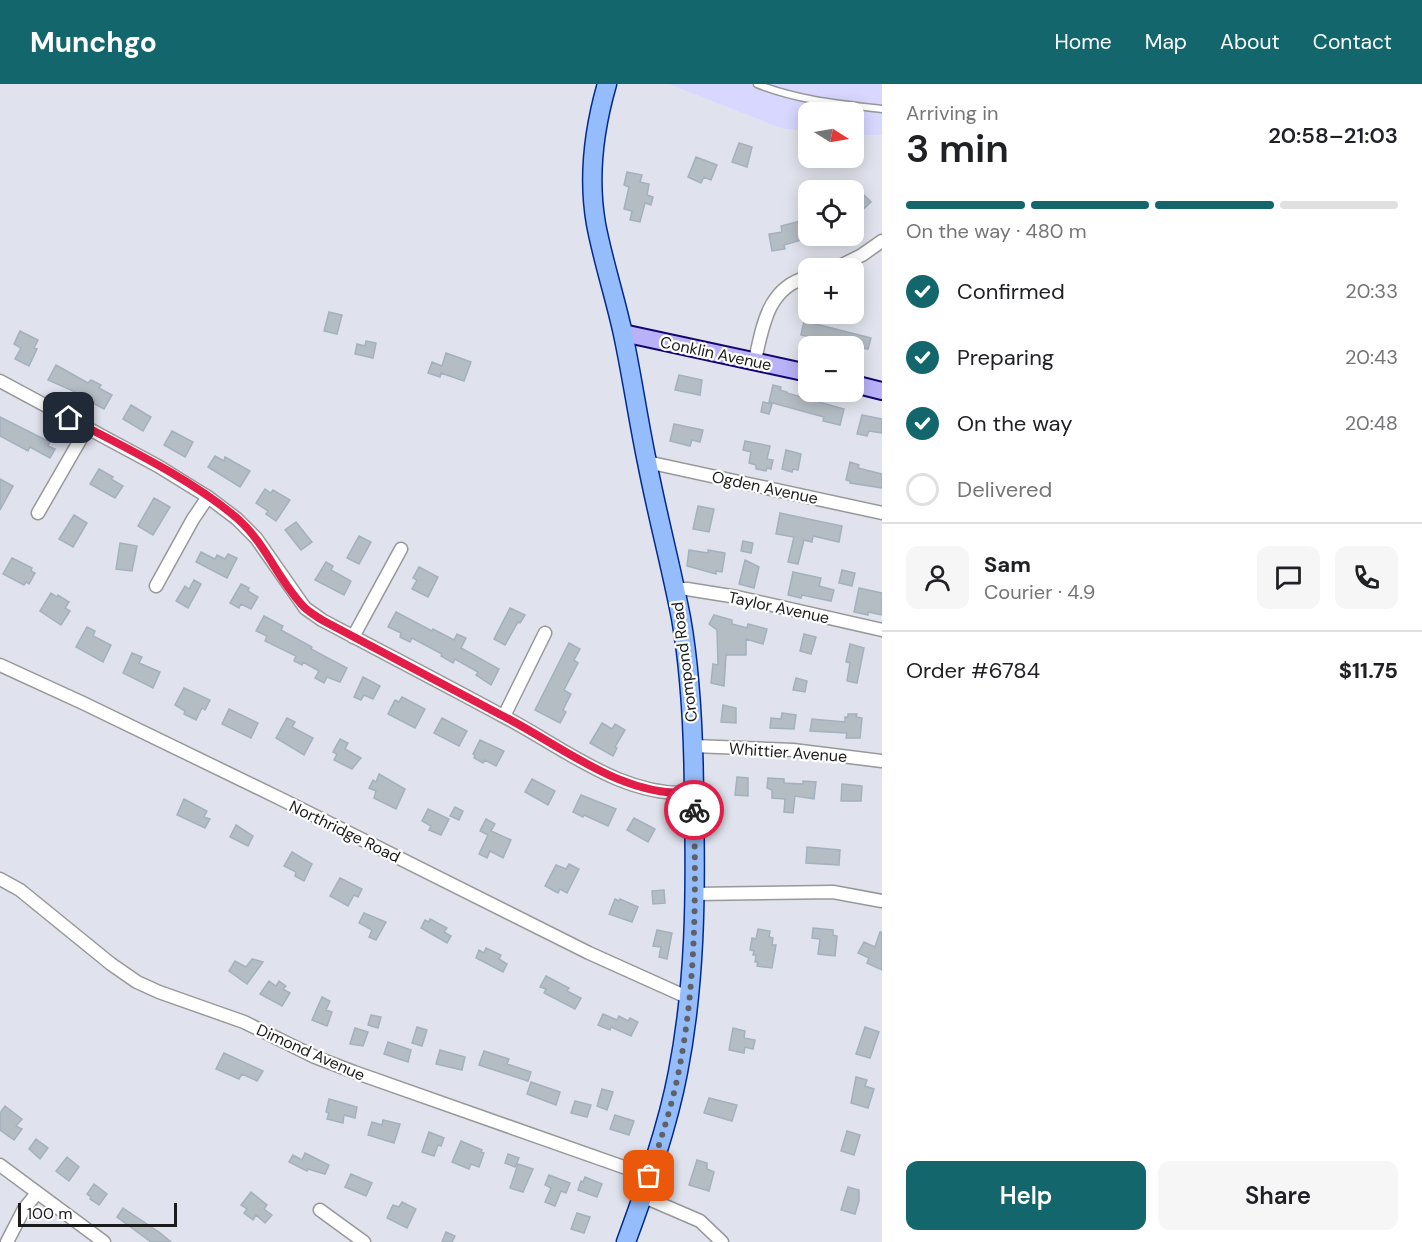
<!DOCTYPE html>
<meta charset="utf-8">
<style>
body{margin:0;font-family:"DM Sans",sans-serif;background:#f6f6f6;color:#202124;height:100vh;display:flex;flex-direction:column;font-size:22px;white-space:nowrap}
*{box-sizing:border-box;margin:0}
p{font-size:20px;color:#757577}
.icon{flex:none;width:33px;height:33px;fill:none;stroke:currentColor;stroke-width:2;stroke-linecap:round;stroke-linejoin:round}
.map{position:relative;flex:1;overflow:hidden}
.details{display:flex;flex-direction:column;background:#fff;width:540px}
.details>*{flex:none}
.needle{width:39px;rotate:101deg}
.buttons{position:absolute;left:798px;top:18px;display:grid;gap:12px}
.buttons a{display:grid;place-items:center;width:66px;height:66px;border-radius:12px;background:#fff;box-shadow:0 3px 15px #0003;font-size:30px}
.scale{position:absolute;left:18px;bottom:15px;width:159px;box-sizing:border-box;padding-left:6px;border:3px solid #1b1b1b;border-top:0;font-size:16px;line-height:21px;white-space:nowrap;color:#1b1b1b;-webkit-text-stroke:4px #fff;paint-order:stroke}
.pin{position:absolute;display:grid;place-items:center;width:51px;height:51px;color:#fff;margin:-26px;border-radius:12px;box-shadow:0 3px 9px #0006}
.courier{position:absolute;display:grid;place-items:center;width:60px;height:60px;margin:-30px;border:4px solid #e11d48;border-radius:50%;background:#fff;color:#222;box-shadow:0 2px 8px #0007}
.headline em{font-style:normal;font-weight:600}
.headline div{display:flex;flex-direction:column-reverse}
.headline{display:flex;align-items:center;justify-content:space-between;height:102px;padding:0 24px}
h1{font-size:39px;font-weight:600;line-height:45px}
.bar{display:grid;grid-template-columns:repeat(4,1fr);gap:9px 6px;align-content:center;height:72px;padding:0 24px}
.bar i{height:8px;border-radius:4px;background:#e0e0e0}
.bar .current{background:#12666c}
.bar p{grid-column:span 4}
.line{display:flex;align-items:center;gap:15px;padding:0 24px;border-top:2px solid #e0e0e0}
.line div{flex:1}
.round{display:grid;place-items:center;flex:none;width:63px;height:63px;border-radius:12px;background:#f6f6f6}
ol{padding:0 24px;list-style:none}
li{display:flex;align-items:center;gap:18px;height:66px}
li p{margin-inline-start:auto}
li .icon{padding:6px;border-radius:50%;background:#12666c;color:#fff;stroke-width:4}
li:last-child{color:#757577}
li i{width:33px;height:33px;border:3px solid #e0e0e0;border-radius:50%}
.button{display:flex;gap:12px;margin-top:auto;padding:12px 24px}
.button a{flex:1;height:69px;border-radius:12px;background:#12666c;color:#fff;font-size:24px;font-weight:600;line-height:69px;text-align:center}
.button a+a{background:#f6f6f6;color:#202124}
header{display:flex;align-items:center;gap:36px;box-sizing:border-box;height:84px;padding:0 30px;background:#12666c;color:#fff}
header strong{font-size:28px}
nav{display:flex;gap:33px;margin-inline-start:auto;font-size:21px}
main{display:flex;flex:1;min-height:0}
.map>svg:first-child{display:block}
.education{fill:#d8d7ff}
.building{fill:#b4bcc4;stroke:#a3b1be;stroke-width:1.5}
.lines{fill:none;stroke-linecap:round;stroke-linejoin:round}
.lane-casing{stroke:#989898;stroke-width:9}
.street-casing{stroke:#989898;stroke-width:15}
.secondary-casing{stroke:#15056e;stroke-width:20}
.primary-casing{stroke:#012a91;stroke-width:21}
.lane{stroke:#fff;stroke-width:6}
.street{stroke:#fff;stroke-width:12}
.secondary{stroke:#b9b2f9;stroke-width:16}
.primary{stroke:#96bdfb;stroke-width:18}
.done{stroke:#606164;stroke-width:6;stroke-dasharray:0 10.8}
.route{stroke:#e11d48;stroke-width:8}
.labels{text-anchor:middle;stroke-width:4.5;stroke-linejoin:round;paint-order:stroke}
.street-label{font-size:16px;fill:#1b1b1b;stroke:#fff}
</style>
<header>
<strong>Munchgo</strong>
<nav><a>Home</a><a>Map</a><a>About</a><a>Contact</a></nav>
</header>
<main>
<div class="map">
<svg width="882" height="1158" viewBox="0 0 882 1158">
<rect width="100%" height="100%" fill="#e0e3ed"/>
<path class="education" d="M669,0H882V51H854V28H808V47L781,44Z"/>
<path class="building" d="M739,59L752,63L747,83L732,78Z
M696,73L717,81L711,96L704,93L701,99L688,93Z
M627,88L642,91L640,98L649,100L647,111L653,113L651,121L645,119L640,138L630,136L632,127L624,125L629,103L624,101Z
M859,106L871,118L854,134V111Z
M808,135V154L784,161L785,165L772,167L769,150L782,148L781,142Z
M329,228L342,231L337,250L324,247Z
M804,237L871,254L868,265L801,251Z
M20,247L38,256L34,264L37,265L29,282L15,275L21,264L14,260Z
M366,257L376,259L373,274L355,270L357,260L365,262Z
M446,269L471,278L464,297L441,289L440,293L428,289L432,278L442,282Z
M56,281L88,299L91,296L101,301L99,304L112,311L104,325L81,313L82,311L48,296Z
M679,291L702,296L700,311L675,306Z
M773,301L781,303L780,306L787,308V309L844,325L840,341L823,337L824,333L769,318Z
M763,318L772,320L769,330L761,328Z
M131,321L151,333L143,347L123,335Z
M862,331L882,335V349L869,347L867,352L857,350Z
M0,333L50,358L48,362L55,365L50,374L30,363L28,367L0,352Z
M674,340L703,346L700,358L692,356L690,362L670,357Z
M172,347L193,358L185,373L164,361Z
M745,357L770,362L767,375L773,376L771,385L767,384L766,387L756,385V381L749,379L751,368L743,366Z
M786,366L801,370L798,386L793,385L792,388L782,385Z
M215,372L224,377L225,373L250,387L240,403L208,383Z
M850,378L859,381L858,384L882,390V404L850,399V397L846,396Z
M99,385L113,393L111,395L123,402L115,414L90,400Z
M0,395L13,402L0,426Z
M265,405L271,409L273,406L290,416L276,437L266,430L268,427L256,419Z
M154,414L170,423L153,451L138,442Z
M698,422L714,425L709,448L693,445Z
M780,429L842,442L839,458L813,452L812,458L804,456L798,480L788,478L794,453L776,450Z
M74,431L87,439L73,463L59,455Z
M296,438L312,458L301,466L285,446Z
M359,452L371,458L359,480L347,474Z
M743,457L753,459L751,469L741,467Z
M120,459L137,462L132,487L116,485Z
M689,466L708,469V466L725,469L722,488L716,487V490L687,482Z
M201,468L215,475L217,471L225,475L228,470L237,474L227,494L196,478Z
M12,474L32,484L31,487L35,489L29,500L26,498L24,501L3,490Z
M745,476L759,483L754,504L739,500Z
M326,478L333,482L331,486L351,497L344,511L315,496Z
M419,483L438,493L428,513L412,505L417,496L413,494Z
M842,486L855,489L852,502L839,499Z
M793,488L821,494L819,502L834,506L831,517L802,511L801,514L788,511Z
M194,496L201,500L188,524L176,517L185,502L189,505Z
M241,500L249,504L248,507L258,513L251,525L241,520L239,524L230,519Z
M859,504L882,509V531L868,528V531L854,528Z
M51,509L57,513L58,511L69,518L65,524L70,527L61,541L40,527Z
M510,524L525,531L520,539L518,538L505,561L494,555Z
M396,528L432,547L433,545L454,556L457,550L466,554L461,564L499,585L491,601L476,591L478,588L455,575L453,579L441,572L442,570L412,554L410,558L400,553L401,549L388,543Z
M714,531L732,536V540L747,544L748,540L767,545L763,560L746,555V571H726L724,602L711,599L713,580L718,581L717,546L709,540Z
M264,532L283,542L281,546L312,563L311,565L347,584L340,598L327,593L324,599L315,594L319,587L303,578L302,581L294,577L296,572L265,557L267,552L256,547Z
M87,543L95,547L93,552L111,561L103,578L76,563Z
M804,550L816,553L811,570L800,567Z
M569,559L580,565L574,576L578,579L564,606L571,610L563,626L566,628L560,639L535,626Z
M850,560L864,564L857,599L847,597L850,579L846,578Z
M132,569L142,573L139,579L160,588L153,604L123,589Z
M363,593L380,602L373,615L364,611L361,616L354,613Z
M796,594L807,597L805,608L793,606Z
M184,604L210,616L205,626L202,624L196,636L184,630L185,627L175,621Z
M402,613L425,625L415,644L388,630L395,616L399,618Z
M723,621L736,624V639L721,638Z
M229,625L258,639L251,654L222,640Z
M782,629L796,631L794,645L770,644L771,634L781,635Z
M848,630H857L856,633L862,634L860,654H846L847,649L810,647L812,635L845,638V633H848Z
M287,634L295,638L292,643L313,654L304,671L276,654Z
M442,634L467,647L459,662L434,649Z
M602,639L612,645L615,640L625,646L615,663L617,664L613,672L590,659Z
M340,655L348,659L345,665L361,674L352,685L334,676L337,670L333,668Z
M480,656L504,667L496,682L485,676L483,679L474,674L475,671L473,670Z
M379,690L405,705L396,725L374,714L376,707L369,704L373,696L376,698Z
M737,693L748,694V712L735,711Z
M768,694L784,695V699L803,700V697L816,698L814,715L795,712L793,729L784,728L785,715L772,714V706L767,704Z
M532,695L555,707L548,721L525,708Z
M842,700L862,702L861,717H841Z
M581,711L616,725L608,742L584,731L583,733L573,728Z
M184,715L207,727L204,733L210,735L205,744L177,731Z
M455,723L463,727L459,736L450,732Z
M428,725L449,735L441,751L429,746L431,742L422,737Z
M634,734L655,745L648,758L627,746Z
M486,735L495,740L491,747L511,756L503,774L490,767L487,774L479,770L488,751L480,747Z
M236,741L253,752L248,762L230,753Z
M807,763L840,766L839,781L806,779Z
M292,768L312,780L304,797L295,792L296,788L284,782Z
M569,780L579,785L567,809L560,805L558,809L545,802L556,781L566,785Z
M340,794L362,805L358,813L354,811L348,822L330,812Z
M664,806L665,819L653,820L652,807Z
M615,815L619,817L620,815L638,823L632,838L609,830Z
M364,829L386,838L376,856L369,853L372,846L359,839Z
M430,835L447,844L444,848L451,852L447,859L421,844L425,836L429,838Z
M813,844L833,846V851L837,852L835,872L818,870L820,855L812,854Z
M758,845L770,847L769,853L773,854L772,861H776L772,884L757,882L758,878H755L756,871H753L754,867L750,866L752,854L756,855Z
M657,846L672,849L667,875L659,873L661,863L653,862Z
M880,848H882V886L867,879L869,874L858,869L864,858L875,863Z
M486,864L501,871L499,875L507,880L503,888L476,874L479,866L484,869Z
M252,875L263,878L247,900L229,887L235,877L246,883Z
M546,892L569,904L567,907L581,914L575,925L544,909L546,905L540,903Z
M269,897L276,902L279,897L286,902L283,905L290,909L282,922L260,910Z
M322,913L330,917L326,926L332,928L327,942L312,936Z
M603,930L617,936L619,932L628,937L630,934L638,938L631,952L611,943L610,946L598,941Z
M371,931L381,933L378,944L368,941Z
M417,943L427,946L422,962L412,959Z
M865,943L879,948L870,974L856,970Z
M355,944L368,948L363,962L350,960Z
M733,944L745,947L744,954L755,956L753,965L745,963L744,969L729,966Z
M388,958L411,966L408,978L384,970Z
M440,966L465,973L462,986L436,980Z
M484,967L509,975L507,980L531,988L528,997L479,981Z
M224,969L263,987L257,997L242,990L239,995L216,985Z
M856,993L867,996L865,1002L874,1005L868,1024L851,1019Z
M531,998L560,1008L556,1021L527,1010Z
M602,1005L613,1008L607,1026L597,1022Z
M709,1014L737,1021L732,1037L704,1029Z
M329,1015L357,1023L355,1034L344,1031L343,1039L327,1035L329,1029L326,1028Z
M575,1017L591,1021L587,1033L571,1029Z
M5,1022L22,1035L16,1042L22,1045L14,1056L0,1046V1029Z
M615,1031L634,1037L629,1051L610,1045Z
M383,1036L400,1040L394,1059L368,1051L372,1038L382,1041Z
M847,1047L860,1051L854,1071L841,1067Z
M429,1048L444,1054L441,1062L438,1061L434,1072L422,1068Z
M36,1055L48,1064L40,1075L29,1065Z
M461,1057L482,1066L481,1068L484,1069L479,1083L471,1080L469,1085L452,1078Z
M305,1069L329,1081L325,1090L308,1085L307,1087L289,1078L293,1071L302,1076Z
M508,1070L519,1074L515,1083L505,1079Z
M67,1073L79,1083L69,1097L56,1087Z
M697,1076L707,1079V1085L714,1088L709,1107L689,1101Z
M518,1080L533,1085L523,1108L510,1104Z
M351,1090L372,1099L366,1112L345,1103Z
M549,1091L570,1099L566,1109L561,1107L555,1122L545,1118L551,1104L545,1101Z
M585,1093L602,1100L597,1113L578,1106L581,1097L583,1098Z
M94,1100L107,1110L99,1121L90,1115L91,1113L87,1110Z
M848,1103L859,1106V1117L855,1130L841,1126Z
M251,1108L267,1121L264,1125L272,1131L265,1139L256,1131L253,1136L244,1129L247,1125L241,1121Z
M402,1118L416,1125L407,1144L387,1134L393,1121L399,1123Z
M123,1124L159,1148L171,1158H151L117,1133Z
M577,1129L590,1133L584,1149L571,1145Z
M446,1148L455,1152L452,1158H442Z"/>
<g class="lines">
<defs>
<path id="lane" d="M757,0C797,16 839,20 882,25"/>
<path id="street" d="M836,184L862,171L882,157
M755,276C763,241 768,203 808,193
M0,297L158,382L208,413L237,435L256,454L305,524L322,536C382,568 442,599 501,631C562,662 621,714 694,709
M647,378L882,429
M38,429L87,344
M156,502L193,435L208,413
M675,505H687L737,513L882,546
M353,553L401,465
M0,581L83,619L279,714L589,869L689,914
M504,632L545,549
M693,662L793,666L882,677
M0,795L20,806L111,880L137,898L159,908L244,938L315,973L354,988L649,1092
M695,810L833,808L882,817
M0,1081L104,1158
M642,1112L700,1137L722,1158
M320,1126L364,1158
M7,1158L24,1125L37,1109"/>
<path id="secondary" d="M623,249L808,289
M854,300L882,307"/>
<path id="primary" d="M607,0C594,45 588,94 596,140C603,177 615,213 623,250C632,292 638,335 647,378C657,430 671,482 681,534C692,596 694,660 694,723C696,812 695,901 678,988C667,1046 646,1103 626,1158"/>
</defs>
<use href="#lane" class="lane-casing"/>
<use href="#street" class="street-casing"/>
<use href="#secondary" class="secondary-casing"/>
<use href="#primary" class="primary-casing"/>
<use href="#lane" class="lane"/>
<use href="#street" class="street"/>
<use href="#secondary" class="secondary"/>
<use href="#primary" class="primary"/>
</g>
<g class="lines">
<path class="done" d="M649,1092C660,1058 671,1025 678,991C696,903 696,815 694,726"/>
<path class="route" d="M69,334C124,363 192,395 238,435C266,460 278,496 304,523C309,528 316,532 322,536C382,568 442,600 501,631C563,662 621,714 694,709V726"/>
</g>
<g class="labels">
<g class="street-label">
<text transform="translate(716 269) rotate(12)" y="6">Conklin Avenue</text>
<text transform="translate(765 403) rotate(12)" y="6">Ogden Avenue</text>
<text transform="translate(779 523) rotate(12)" y="6">Taylor Avenue</text>
<text transform="translate(684 578) rotate(-97)" y="6">Crompond Road</text>
<text transform="translate(788 668) rotate(4)" y="6">Whittier Avenue</text>
<text transform="translate(345 747) rotate(26)" y="6">Northridge Road</text>
<text transform="translate(311 968) rotate(24)" y="6">Dimond Avenue</text>
</g>
</g>
</svg>
<div class="buttons">
<a><svg class="needle" viewBox="-14 -14 28 28"><path d="M0-13l5 13h-10z" fill="#e53935"/><path d="M0 13l5-13h-10z" fill="#757577"/></svg></a>
<a><svg class="icon" aria-label="locate" viewBox="0 0 24 24"><circle cx="12" cy="12" r="6"/><path d="M12 2v4M12 18v4M2 12h4M18 12h4"/></svg></a>
<a>+</a>
<a>−</a>
</div>
<div class="scale">100 m</div>
<div class="pin" style="left:649px;top:1092px;background:#ea580c"><svg class="icon" aria-label="bag" viewBox="0 0 24 24"><path d="M5 8h14l-1 12H6zM9 8a3 3 0 0 1 6 0"/></svg></div>
<div class="pin" style="left:69px;top:334px;background:#1f2937"><svg class="icon" aria-label="home" viewBox="0 0 24 24"><path d="M3 11l9-7 9 7M6 9v11h12V9"/></svg></div>
<div class="courier" style="left:694px;top:726px"><svg class="icon" aria-label="bike" viewBox="0 0 24 24"><circle cx="6" cy="16" r="4"/><circle cx="18" cy="16" r="4"/><path d="M6 16l4-8h5l3 8M10 8l3 8H6M13 5h3"/></svg></div>
</div>
<section class="details">
<div class="headline"><div><h1>3 min</h1><p>Arriving in</p></div><em>20:58–21:03</em></div>
<div class="bar"><i class="current"></i><i class="current"></i><i class="current"></i><i></i><p>On the way · 480 m</p></div>
<ol>
<li><svg class="icon" aria-label="check" viewBox="0 0 24 24"><path d="M5 12l5 5 9-10"/></svg>Confirmed<p>20:33</p></li>
<li><svg class="icon" aria-label="check" viewBox="0 0 24 24"><path d="M5 12l5 5 9-10"/></svg>Preparing<p>20:43</p></li>
<li><svg class="icon" aria-label="check" viewBox="0 0 24 24"><path d="M5 12l5 5 9-10"/></svg>On the way<p>20:48</p></li>
<li><i></i>Delivered</li>
</ol>
<div class="line" style="height:108px"><a class="round"><svg class="icon" aria-label="person" viewBox="0 0 24 24"><circle cx="12" cy="8" r="4"/><path d="M4 21q1-7 8-7t8 7"/></svg></a><div><b>Sam</b><p>Courier · 4.9</p></div><a class="round"><svg class="icon" aria-label="chat" viewBox="0 0 24 24"><path d="M4 5h16v11H9l-5 4z"/></svg></a><a class="round"><svg class="icon" aria-label="phone" viewBox="0 0 24 24"><path d="M5 4h4l2 5-3 2q2 4 5 5l2-3 5 2v4C11 20 4 13 5 4z"/></svg></a></div>
<div class="line" style="height:78px"><div>Order #6784</div><b>$11.75</b></div>
<div class="button"><a>Help</a><a>Share</a></div>
</section>
</main>
